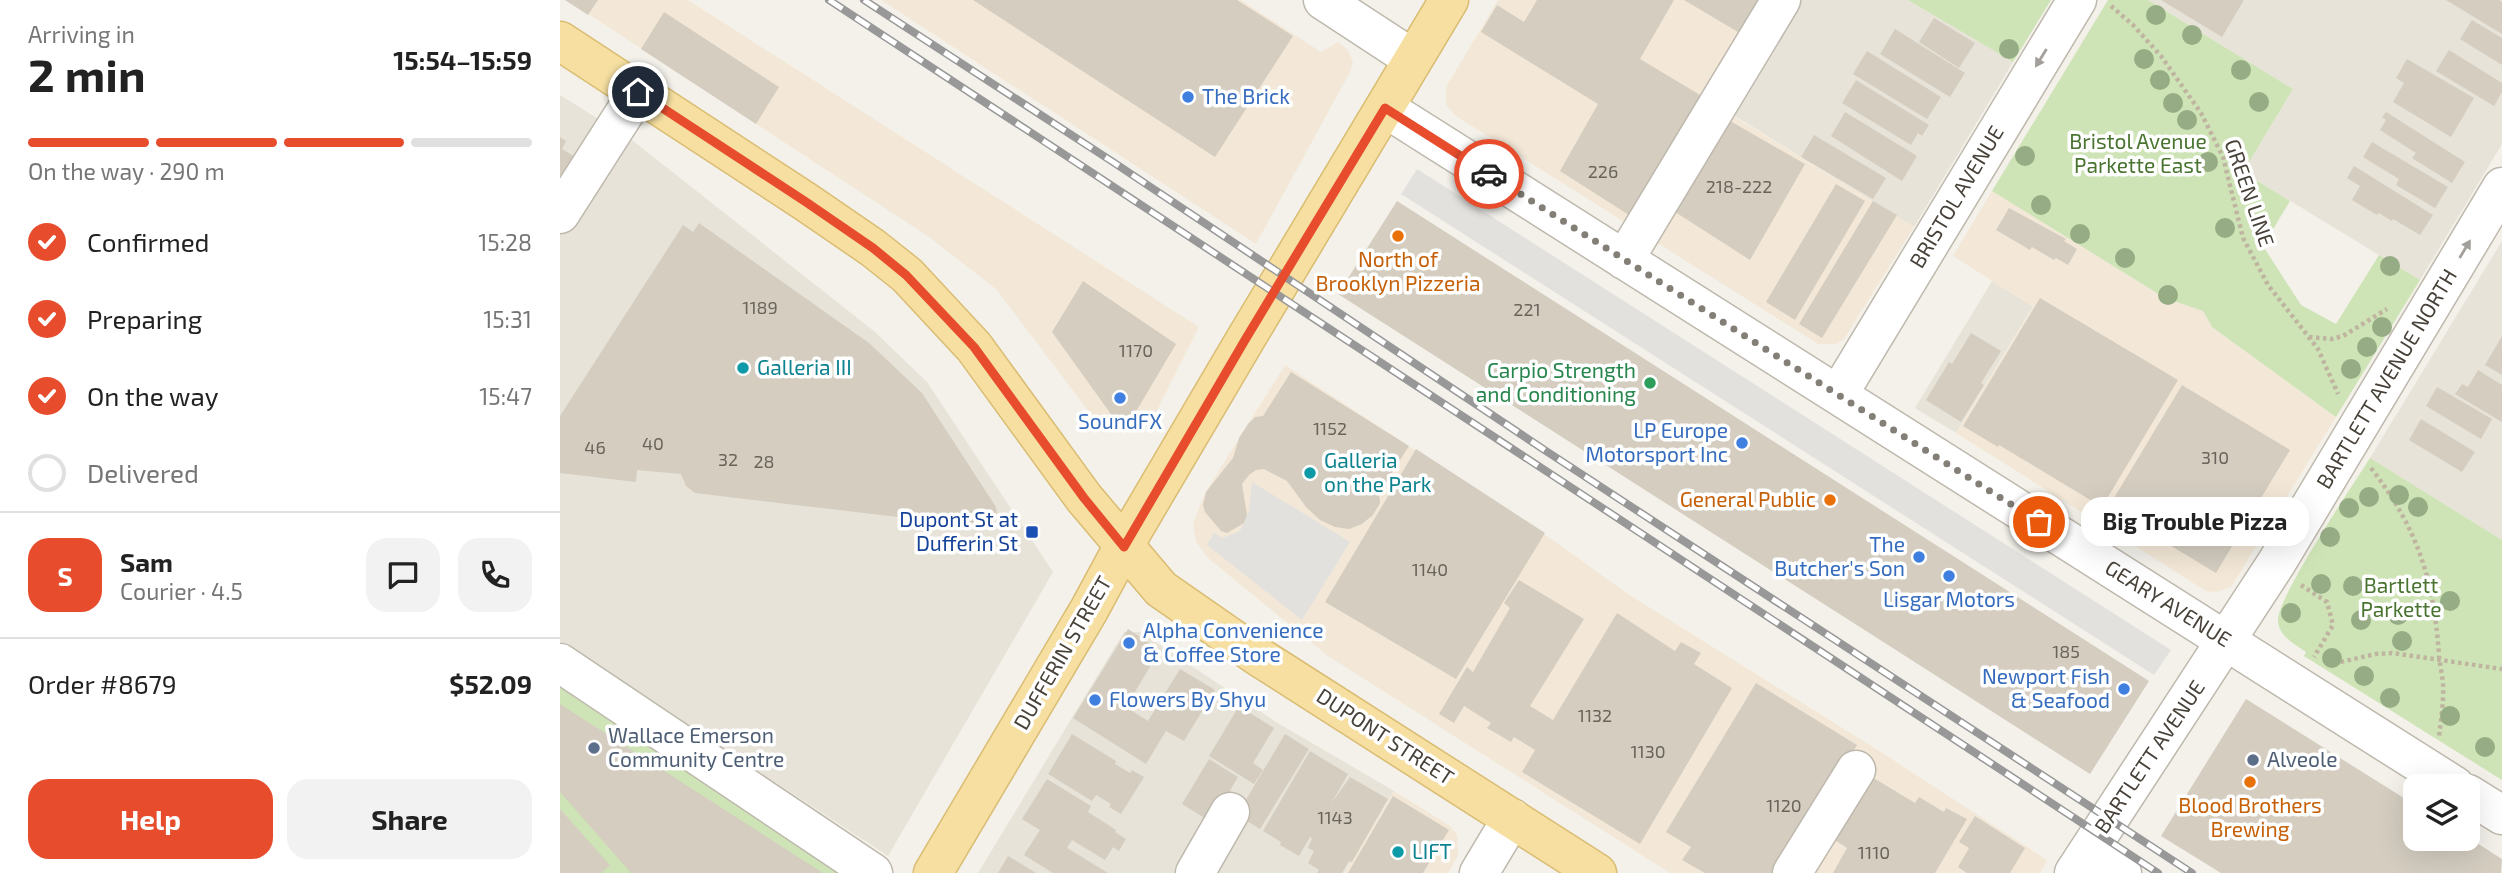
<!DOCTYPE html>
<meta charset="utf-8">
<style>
body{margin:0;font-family:"Exo 2",sans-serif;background:#f2f2f2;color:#222;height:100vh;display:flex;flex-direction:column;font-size:26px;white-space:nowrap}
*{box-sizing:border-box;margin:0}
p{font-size:23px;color:#767676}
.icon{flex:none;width:38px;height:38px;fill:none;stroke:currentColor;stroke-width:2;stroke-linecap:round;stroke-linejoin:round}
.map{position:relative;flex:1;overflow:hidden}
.side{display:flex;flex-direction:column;background:#fff;width:560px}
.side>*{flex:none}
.tools{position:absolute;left:1843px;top:774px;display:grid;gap:14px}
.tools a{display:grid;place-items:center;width:77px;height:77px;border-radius:14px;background:#fff;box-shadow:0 7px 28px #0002;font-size:35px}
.pin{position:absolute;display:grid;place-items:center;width:60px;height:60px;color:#fff;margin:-30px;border:4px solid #fff;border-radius:50%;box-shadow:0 2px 7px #0007}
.courier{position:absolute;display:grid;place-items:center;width:70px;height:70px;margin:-35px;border:5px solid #e74d2d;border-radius:50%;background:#fff;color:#222;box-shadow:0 2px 9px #0007}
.bubble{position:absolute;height:49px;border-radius:21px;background:#fff;box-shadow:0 7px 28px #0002;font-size:23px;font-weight:700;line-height:49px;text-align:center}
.head em{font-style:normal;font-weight:700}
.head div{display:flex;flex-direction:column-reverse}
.head{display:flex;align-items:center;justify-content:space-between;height:119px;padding:0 28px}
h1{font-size:46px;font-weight:700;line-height:52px}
.bar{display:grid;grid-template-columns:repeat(4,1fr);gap:10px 7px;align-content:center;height:84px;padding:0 28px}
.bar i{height:9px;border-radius:5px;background:#e0e0e0}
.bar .active{background:#e74d2d}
.bar p{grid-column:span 4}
.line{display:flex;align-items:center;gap:18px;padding:0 28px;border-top:2px solid #e0e0e0}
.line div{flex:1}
.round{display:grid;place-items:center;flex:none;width:74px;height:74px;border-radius:21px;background:#f2f2f2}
ol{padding:0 28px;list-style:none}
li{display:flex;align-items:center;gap:21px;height:77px}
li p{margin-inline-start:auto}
li .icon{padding:7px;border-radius:50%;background:#e74d2d;color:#fff;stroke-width:4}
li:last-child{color:#767676}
li i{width:38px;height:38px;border:4px solid #e0e0e0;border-radius:50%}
.primary-button{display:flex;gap:14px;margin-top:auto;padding:14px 28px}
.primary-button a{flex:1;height:80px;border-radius:21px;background:#e74d2d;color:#fff;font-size:28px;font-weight:700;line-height:80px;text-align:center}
.primary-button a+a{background:#f2f2f2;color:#222}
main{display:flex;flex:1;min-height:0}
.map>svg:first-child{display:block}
.residential{fill:#e7e3d8}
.commercial{fill:#f3e8d7}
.green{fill:#cee4b6}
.parking{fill:#e2e1de}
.building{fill:#d4cdc0}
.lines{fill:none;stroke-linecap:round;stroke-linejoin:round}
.minor-casing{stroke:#beb8ad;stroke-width:41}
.major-casing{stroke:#dabc72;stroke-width:41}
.path{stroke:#bfb4a0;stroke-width:4.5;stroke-dasharray:3.5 3.5;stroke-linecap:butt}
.minor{stroke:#fff;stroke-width:38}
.major{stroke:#f6dfa1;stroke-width:38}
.rail-casing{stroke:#989898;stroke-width:8}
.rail{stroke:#fff;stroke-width:5;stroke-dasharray:16;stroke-linecap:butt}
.tree{fill:#96ac84}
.oneway{fill:#a3a09c}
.done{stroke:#837f77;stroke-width:7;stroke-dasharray:0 12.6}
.route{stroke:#e74d2d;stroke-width:9}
.shop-dot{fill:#3f7fe0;stroke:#fff;stroke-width:2.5}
.food-dot{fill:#e8710a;stroke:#fff;stroke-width:2.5}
.culture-dot{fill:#0f9aa8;stroke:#fff;stroke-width:2.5}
.leisure-dot{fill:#2e9e5b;stroke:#fff;stroke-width:2.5}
.transit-dot{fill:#1a4fb4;stroke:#fff;stroke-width:2.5}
.service-dot{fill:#5c6f8a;stroke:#fff;stroke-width:2.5}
.labels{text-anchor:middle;stroke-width:7;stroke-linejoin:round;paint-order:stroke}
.number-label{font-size:18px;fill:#6a645b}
.shop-label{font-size:21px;fill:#366cbe;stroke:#fff;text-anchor:start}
.park-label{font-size:21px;fill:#497430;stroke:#fff}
.street-label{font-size:21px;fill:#474139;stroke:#fff}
.food-label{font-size:21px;fill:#c56008;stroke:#fff}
.culture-label{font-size:21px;fill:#0d838f;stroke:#fff;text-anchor:start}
.leisure-label{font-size:21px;fill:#27864d;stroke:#fff;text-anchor:end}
.transit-label{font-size:21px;fill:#164399;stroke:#fff;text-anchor:end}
.service-label{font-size:21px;fill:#4e5e75;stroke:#fff;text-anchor:start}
</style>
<main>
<section class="side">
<div class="head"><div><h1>2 min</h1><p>Arriving in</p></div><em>15:54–15:59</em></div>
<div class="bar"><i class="active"></i><i class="active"></i><i class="active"></i><i></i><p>On the way · 290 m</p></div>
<ol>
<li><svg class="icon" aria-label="check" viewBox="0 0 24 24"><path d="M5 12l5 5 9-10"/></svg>Confirmed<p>15:28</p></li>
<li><svg class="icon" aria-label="check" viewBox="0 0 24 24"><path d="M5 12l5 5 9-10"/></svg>Preparing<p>15:31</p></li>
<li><svg class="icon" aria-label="check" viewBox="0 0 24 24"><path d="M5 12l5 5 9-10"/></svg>On the way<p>15:47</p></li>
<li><i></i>Delivered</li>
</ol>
<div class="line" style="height:126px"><b class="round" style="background:#e74d2d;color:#fff">S</b><div><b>Sam</b><p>Courier · 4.5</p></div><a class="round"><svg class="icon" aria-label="chat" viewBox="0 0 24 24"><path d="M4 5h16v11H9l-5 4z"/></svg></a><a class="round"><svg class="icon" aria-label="phone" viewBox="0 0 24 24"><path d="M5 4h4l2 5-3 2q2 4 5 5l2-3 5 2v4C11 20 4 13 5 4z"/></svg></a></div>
<div class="line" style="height:91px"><div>Order #8679</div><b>$52.09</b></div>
<div class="primary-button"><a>Help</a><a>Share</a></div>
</section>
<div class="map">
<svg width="1942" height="873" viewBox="0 0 1942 873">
<rect width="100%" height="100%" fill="#f3f1ea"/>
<path class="residential" d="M1235,0H1348L1453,62L1354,227L1167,111Z
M1588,0H1942V144L1860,280L1683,172L1733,89Z
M0,95L72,140L315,332L367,382L493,572L328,856L0,641Z
M1942,241V540L1810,458Z
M1432,281L1473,306L1396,433L1355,408Z
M564,632H580L716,722L834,791L784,873H418Z"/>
<path class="commercial" d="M7,0H128L639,327L590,424L545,433L436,289L369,237Z
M321,0H681L761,52L778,42L788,50L793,63L790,72L696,244Z
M938,0H1235L1167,112L1354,227L1284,339L1276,344H1258L896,116L886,105V87Z
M1432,191L1605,298L1643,311L1652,327L1776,417L1671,587L1656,592L1646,591L1396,433L1473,307L1393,256Z
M725,365L994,541L1068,594L1316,749L1487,860L1480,873H1110L768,656L649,559L636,542L633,524L645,493Z
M834,791L890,826L897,835L898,856L888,873H784Z"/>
<path class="green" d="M1348,0H1491L1453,62Z
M1548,0H1588L1733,89L1683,172L1730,201L1703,246L1741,305L1776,324L1819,255L1860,280L1776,417L1652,327L1643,311L1605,298L1432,191Z
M1810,458L1942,540V780L1744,656L1746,652C1735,644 1718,636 1718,620C1718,596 1793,485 1810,458Z
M0,683L291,873H0Z"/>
<path class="parking" d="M857,169L1611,650L1594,675L841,194Z
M692,482L790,542L742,620L647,545L654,533L663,538L680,531L689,511Z"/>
<path class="building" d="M5,0H38L28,15Z
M413,0H677L733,36L655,157Z
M977,0H1114L1080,59L1140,95L1069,215L1000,171L1038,104L921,32L937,5L964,22Z
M1124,0H1203L1183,35Z
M1601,0H1684L1662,37Z
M1886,0H1939L1942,2V34Z
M104,12L219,87L196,124L81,49Z
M1374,18L1415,43L1399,68L1359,42Z
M1912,20L1942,38V65L1900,39Z
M1335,29L1405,73L1390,97L1320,54Z
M1889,50L1942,83V92L1934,106L1876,71Z
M1307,51L1381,97L1367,119L1293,74Z
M1847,59L1914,98L1891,137L1833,102L1844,83L1836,78Z
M1296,80L1369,125L1362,136L1358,133L1351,145L1282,103Z
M1285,112L1357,156L1342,181L1271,136Z
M1826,112L1905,162L1892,183L1852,158L1856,153L1820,130L1826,120L1822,117Z
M1165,118L1245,164L1190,260L1112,210Z
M1254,135L1326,178L1313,199L1241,157Z
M0,137L6,141L2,149L15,157L0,181Z
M1812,142L1888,187L1875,208L1836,185L1839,179L1803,157Z
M1794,166L1873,215L1860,235L1833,219L1832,221L1819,213L1817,215L1792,200L1800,186L1787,178Z
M1276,184L1305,201L1235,320L1206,302Z
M837,201L1589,681L1530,774L778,294Z
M1313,201L1337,215L1262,338L1239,324Z
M1449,208L1506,239L1504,241L1517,249L1508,265L1496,258L1494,260L1472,247L1470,250L1436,230Z
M139,223L309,343L362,393L436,507L437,517L430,522L414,526L135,493L126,486L121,474L77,470L76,482L0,473V416L123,225L133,232Z
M523,281L616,344L568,425L553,417L492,332Z
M1480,298L1618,380L1542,507L1439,445L1438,447L1403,426Z
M1411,333L1441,351L1421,383L1424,385L1401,422L1366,400L1389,362L1392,364Z
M1942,336V375L1925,365Z
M1918,370L1942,385V422L1895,394L1902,384L1908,387Z
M731,372L849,446L819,493L820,503L813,515L802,524L789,529L775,527L760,520L746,507L727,481L704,469L696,470L689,475L682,484L687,515L684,523L667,533L661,531L645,512L643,505L646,492L673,458L679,438L688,424L695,417L703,416Z
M1622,385L1730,450L1656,573L1548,508Z
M1877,387L1932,419L1921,439L1866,406Z
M1861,419L1915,452L1902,472L1849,440Z
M856,449L985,533L896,679L765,602Z
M959,580L1024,619L970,706L993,720L1057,613L1115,651L1121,642L1141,653L1134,664L1172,688L1080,844L962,772L975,750L954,737L951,742L927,728L931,723L904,706L894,723L879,714L907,667L913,672L950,608L944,603Z
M568,629L600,650L566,707L588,721L620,669L655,690L624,741L606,731L586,764L513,718Z
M1196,683L1297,745L1220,873H1145L1122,860L1131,847L1106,832Z
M1686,699L1855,805V838H1909L1942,859L1941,873H1661L1601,836Z
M0,704L263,873H71L0,792Z
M679,706L714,728L693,763L703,770L694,784L649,756Z
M512,734L556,761L555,764L570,773L572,770L584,777L561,814L549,807L551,804L536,795L532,801L488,774Z
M725,734L749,749L700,829L677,815Z
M750,751L788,774L771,804L790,777L828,799L792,862L789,861L782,873H757L759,870L748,863L754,851L748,848L752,838L750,837L739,856L720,845L721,842L703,831Z
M649,759L678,777L651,822L622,804Z
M1307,774L1355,803L1359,797L1384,812L1386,808L1407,819L1375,873H1273L1287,848L1270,837Z
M487,779L531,806L528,812L556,830L555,832L566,839L559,851L553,847L545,860L512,840L507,848L548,873H493L464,855L480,830L462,819Z
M833,796L889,830L863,873H788Z
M0,809L50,865L41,873H0Z
M1415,816L1465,848L1450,873H1407L1398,867L1409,848L1399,842Z
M448,856L476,873H438Z"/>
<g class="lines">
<defs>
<path id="minor" d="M763,0L853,59
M825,108L1895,786
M0,214L78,92
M1064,260L1221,0
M1278,395L1517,0
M0,663L313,873
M1908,794L1942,815
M1528,852L1562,873
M635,873L670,812
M919,873L952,818
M1232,873L1296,770
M1514,873L1717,562L1942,187"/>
<path id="major" d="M0,41L246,202L313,248L347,275L414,347L524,498L601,589L696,655L1037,873
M373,873L529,610L563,547L685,340L889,0"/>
</defs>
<use href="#minor" class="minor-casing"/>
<use href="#major" class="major-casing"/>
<path class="path" d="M1551,6L1573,25L1601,56L1641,113L1663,157L1683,238L1708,285L1758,349L1778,394
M1749,337L1772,339L1783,336L1827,309
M1811,468C1858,529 1874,580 1879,656C1880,665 1882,674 1883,683C1884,701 1881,719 1879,737
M1741,585L1767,602L1773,625L1754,657
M1767,665L1816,654L1832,653L1942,669"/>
<use href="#minor" class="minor"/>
<use href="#major" class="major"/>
<defs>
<path id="rail" d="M269,0L1598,873
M304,0L553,162L986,451L1632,873"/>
</defs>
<use href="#rail" class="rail-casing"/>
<use href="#rail" class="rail"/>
</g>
<g class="tree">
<circle cx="1596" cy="15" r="10"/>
<circle cx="1632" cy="35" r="10"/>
<circle cx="1449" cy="49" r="10"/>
<circle cx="1584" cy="59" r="10"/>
<circle cx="1681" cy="70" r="10"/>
<circle cx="1600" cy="80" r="10"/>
<circle cx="1699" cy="102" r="10"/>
<circle cx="1613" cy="103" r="10"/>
<circle cx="1627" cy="120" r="10"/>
<circle cx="1465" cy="156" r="10"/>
<circle cx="1648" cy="162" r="10"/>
<circle cx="1481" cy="205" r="10"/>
<circle cx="1665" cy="228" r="10"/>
<circle cx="1520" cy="234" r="10"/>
<circle cx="1565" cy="258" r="10"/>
<circle cx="1830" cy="266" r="10"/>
<circle cx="1608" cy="295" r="10"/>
<circle cx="1822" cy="327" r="10"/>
<circle cx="1807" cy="347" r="10"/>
<circle cx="1791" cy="369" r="10"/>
<circle cx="1839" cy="495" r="10"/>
<circle cx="1809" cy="497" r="10"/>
<circle cx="1858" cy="507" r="10"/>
<circle cx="1789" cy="508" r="10"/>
<circle cx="1770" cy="537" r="10"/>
<circle cx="1761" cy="584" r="10"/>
<circle cx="1793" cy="586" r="10"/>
<circle cx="1890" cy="601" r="10"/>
<circle cx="1731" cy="613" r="10"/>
<circle cx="1838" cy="615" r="10"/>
<circle cx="1801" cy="620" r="10"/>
<circle cx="1842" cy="641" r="10"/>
<circle cx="1772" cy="658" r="10"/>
<circle cx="1804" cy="676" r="10"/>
<circle cx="1830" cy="698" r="10"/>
<circle cx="1890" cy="716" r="10"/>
<circle cx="1925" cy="747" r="10"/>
</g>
<defs><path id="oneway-solid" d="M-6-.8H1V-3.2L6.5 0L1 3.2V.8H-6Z" transform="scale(1.75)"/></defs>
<g class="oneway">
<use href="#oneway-solid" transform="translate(1481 58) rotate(122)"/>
<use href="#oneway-solid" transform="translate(1905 249) rotate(-59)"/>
</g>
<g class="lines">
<path class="done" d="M929,174L1479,522"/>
<path class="route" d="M78,92L246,202L313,248L346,275L414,347L524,498L564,547L685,340L825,108L929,174"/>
</g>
<g class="shop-dot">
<circle cx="628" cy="97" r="7"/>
<circle cx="560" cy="398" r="7"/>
<circle cx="1182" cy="443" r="7"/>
<circle cx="1359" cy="557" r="7"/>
<circle cx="1389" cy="576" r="7"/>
<circle cx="569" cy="643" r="7"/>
<circle cx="1564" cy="689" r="7"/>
<circle cx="535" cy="700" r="7"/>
</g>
<g class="food-dot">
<circle cx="838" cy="236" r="7"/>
<circle cx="1270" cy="500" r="7"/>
<circle cx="1690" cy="782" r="7"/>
</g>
<g class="culture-dot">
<circle cx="183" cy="368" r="7"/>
<circle cx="750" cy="473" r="7"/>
<circle cx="838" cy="852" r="7"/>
</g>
<circle class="leisure-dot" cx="1090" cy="383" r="7"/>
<rect class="transit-dot" x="465" y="525" width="14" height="14" rx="3.5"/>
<g class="service-dot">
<circle cx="34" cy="748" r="7"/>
<circle cx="1693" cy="760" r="7"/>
</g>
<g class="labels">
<g class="number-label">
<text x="1043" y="178">226</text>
<text x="1179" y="193">218-222</text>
<text x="200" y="314">1189</text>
<text x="967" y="316">221</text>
<text x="576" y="357">1170</text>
<text x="770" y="435">1152</text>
<text x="93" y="450">40</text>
<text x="35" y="454">46</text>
<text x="1655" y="464">310</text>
<text x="168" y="466">32</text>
<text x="204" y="468">28</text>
<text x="870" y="576">1140</text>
<text x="1506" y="658">185</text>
<text x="1035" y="722">1132</text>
<text x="1088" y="758">1130</text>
<text x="1224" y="812">1120</text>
<text x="775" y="824">1143</text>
<text x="1314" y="859">1110</text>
</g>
<g class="shop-label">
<text x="642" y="104">The Brick</text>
<text x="560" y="429" text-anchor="middle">SoundFX</text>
<text x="1168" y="438" text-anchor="end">LP Europe<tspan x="1168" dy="24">Motorsport Inc</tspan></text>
<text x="1345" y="552" text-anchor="end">The<tspan x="1345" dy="24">Butcher's Son</tspan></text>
<text x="1389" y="607" text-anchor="middle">Lisgar Motors</text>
<text x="583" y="638">Alpha Convenience<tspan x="583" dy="24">&amp; Coffee Store</tspan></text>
<text x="1550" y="684" text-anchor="end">Newport Fish<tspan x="1550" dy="24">&amp; Seafood</tspan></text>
<text x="549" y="707">Flowers By Shyu</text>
</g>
<g class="park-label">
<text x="1578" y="149">Bristol Avenue<tspan x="1578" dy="24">Parkette East</tspan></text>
<text x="1841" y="593">Bartlett<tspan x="1841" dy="24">Parkette</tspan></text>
</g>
<g class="street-label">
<text transform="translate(1689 193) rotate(71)" y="7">GREEN LINE</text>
<text transform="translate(1397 197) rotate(-59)" y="7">BRISTOL AVENUE</text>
<text transform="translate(1827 379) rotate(-59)" y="7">BARTLETT AVENUE NORTH</text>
<text transform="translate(1608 604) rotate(32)" y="7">GEARY AVENUE</text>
<text transform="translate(503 653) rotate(-60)" y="7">DUFFERIN STREET</text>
<text transform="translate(825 737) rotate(33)" y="7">DUPONT STREET</text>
<text transform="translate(1590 757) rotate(-56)" y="7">BARTLETT AVENUE</text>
</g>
<g class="food-label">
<text x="838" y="267">North of<tspan x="838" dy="24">Brooklyn Pizzeria</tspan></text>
<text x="1256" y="507" text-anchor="end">General Public</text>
<text x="1690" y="813">Blood Brothers<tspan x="1690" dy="24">Brewing</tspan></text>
</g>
<g class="culture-label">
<text x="197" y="375">Galleria III</text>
<text x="764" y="468">Galleria<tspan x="764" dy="24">on the Park</tspan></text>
<text x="852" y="859">LIFT</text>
</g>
<g class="leisure-label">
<text x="1076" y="378">Carpio Strength<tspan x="1076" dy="24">and Conditioning</tspan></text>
</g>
<g class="transit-label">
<text x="458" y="527">Dupont St at<tspan x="458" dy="24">Dufferin St</tspan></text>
</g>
<g class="service-label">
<text x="48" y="743">Wallace Emerson<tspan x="48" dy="24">Community Centre</tspan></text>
<text x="1707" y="767">Alveole</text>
</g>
</g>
</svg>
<div class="tools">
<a><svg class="icon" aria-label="layers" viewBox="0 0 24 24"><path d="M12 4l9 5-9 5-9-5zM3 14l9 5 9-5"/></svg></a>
</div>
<div class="pin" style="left:1479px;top:522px;background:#ea580c"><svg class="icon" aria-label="bag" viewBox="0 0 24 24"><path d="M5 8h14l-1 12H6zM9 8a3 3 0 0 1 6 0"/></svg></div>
<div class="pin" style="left:78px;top:92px;background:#1f2937"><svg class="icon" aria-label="home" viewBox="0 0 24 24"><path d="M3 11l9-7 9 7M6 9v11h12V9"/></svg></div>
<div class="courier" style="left:929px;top:174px"><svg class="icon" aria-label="car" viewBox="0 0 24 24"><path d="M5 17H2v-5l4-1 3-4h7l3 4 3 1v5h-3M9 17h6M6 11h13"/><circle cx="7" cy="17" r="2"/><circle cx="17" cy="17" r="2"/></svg></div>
<div class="bubble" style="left:1521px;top:497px;width:228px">Big Trouble Pizza</div>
</div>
</main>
